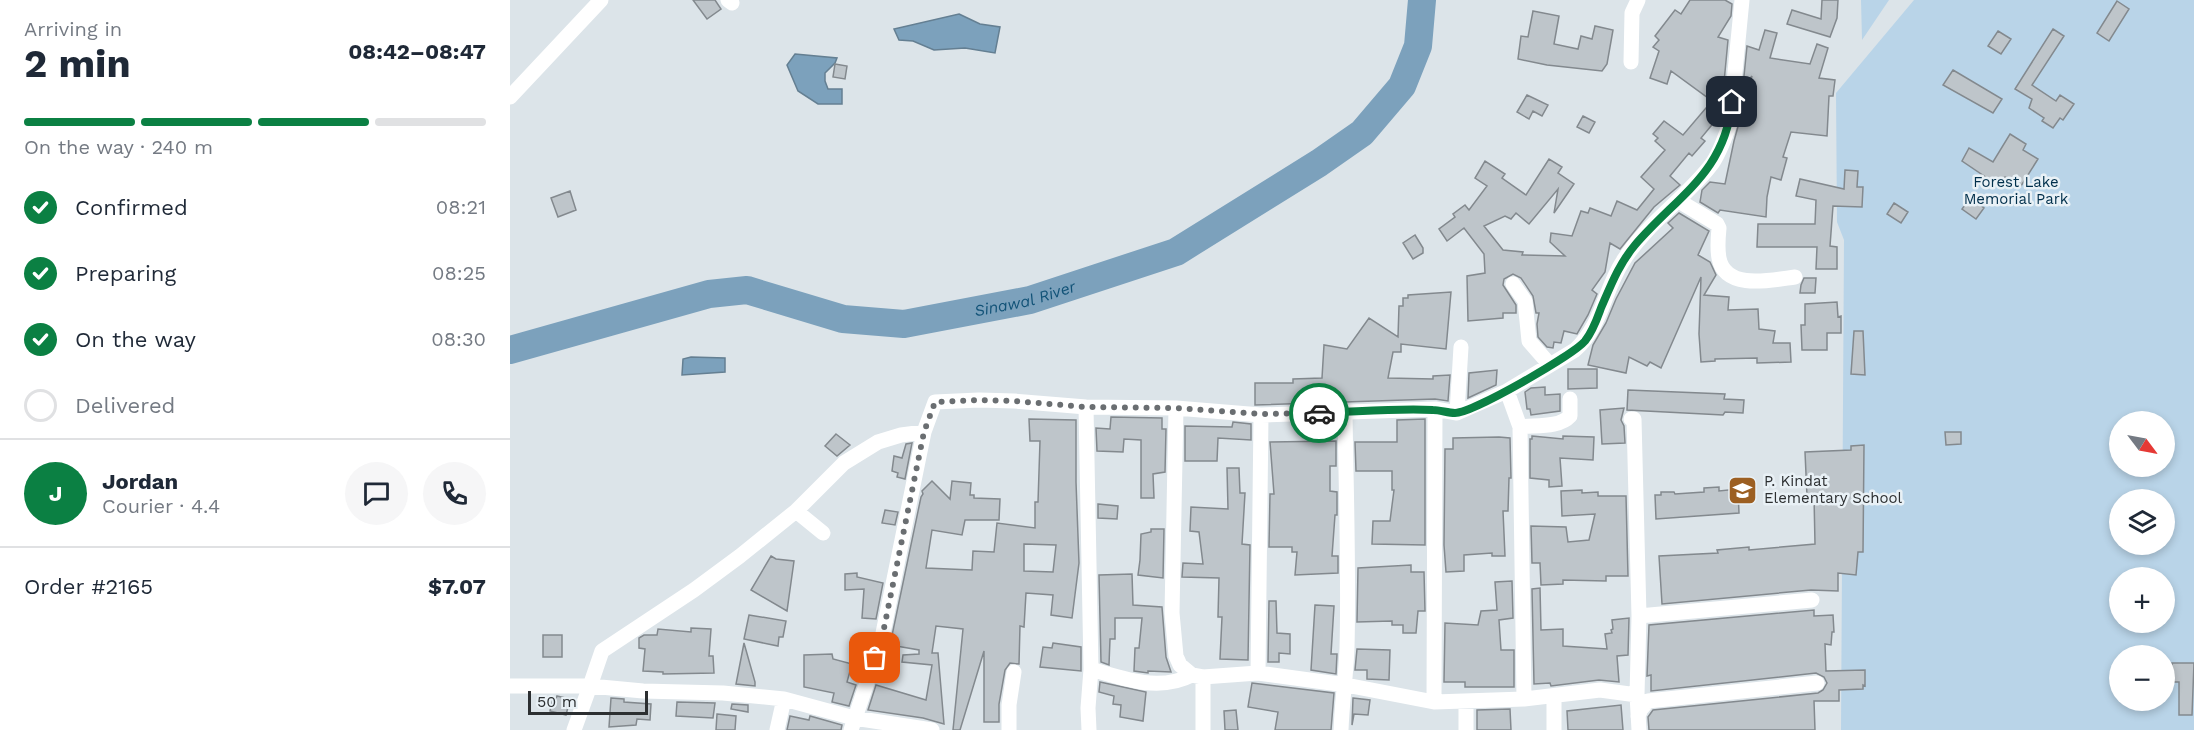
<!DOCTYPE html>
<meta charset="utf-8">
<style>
body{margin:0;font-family:"Work Sans",sans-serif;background:#f6f6f7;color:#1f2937;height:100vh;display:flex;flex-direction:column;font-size:22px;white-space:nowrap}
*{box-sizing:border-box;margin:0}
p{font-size:20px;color:#747a83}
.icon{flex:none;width:33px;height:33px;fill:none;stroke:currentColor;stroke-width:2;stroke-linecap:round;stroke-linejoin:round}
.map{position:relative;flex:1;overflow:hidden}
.sheet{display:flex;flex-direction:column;background:#fff;width:510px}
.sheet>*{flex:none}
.needle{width:39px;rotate:122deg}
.buttons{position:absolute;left:1599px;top:411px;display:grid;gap:12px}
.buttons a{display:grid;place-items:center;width:66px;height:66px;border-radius:50%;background:#fff;box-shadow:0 3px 9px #0003;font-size:30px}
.scale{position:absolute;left:18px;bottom:15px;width:120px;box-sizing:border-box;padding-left:6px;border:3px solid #2c2f31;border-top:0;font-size:16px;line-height:21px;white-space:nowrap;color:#2c2f31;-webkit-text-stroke:4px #e9f1f6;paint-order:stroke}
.pin{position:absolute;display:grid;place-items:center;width:51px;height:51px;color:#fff;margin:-26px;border-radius:12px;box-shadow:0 3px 9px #0006}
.courier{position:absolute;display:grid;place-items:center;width:60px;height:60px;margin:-30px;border:4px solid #0b8043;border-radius:50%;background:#fff;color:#222;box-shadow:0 2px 8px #0007}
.head em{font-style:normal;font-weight:700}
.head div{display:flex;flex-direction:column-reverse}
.head{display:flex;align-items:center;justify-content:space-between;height:102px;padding:0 24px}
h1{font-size:39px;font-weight:700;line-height:45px}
.bar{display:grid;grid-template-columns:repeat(4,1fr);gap:9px 6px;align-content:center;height:72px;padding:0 24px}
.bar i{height:8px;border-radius:4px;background:#e0e1e3}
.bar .active{background:#0b8043}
.bar p{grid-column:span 4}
.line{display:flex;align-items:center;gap:15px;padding:0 24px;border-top:2px solid #e0e1e3}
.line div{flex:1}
.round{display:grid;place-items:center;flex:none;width:63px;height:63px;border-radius:32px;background:#f6f6f7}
ol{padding:0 24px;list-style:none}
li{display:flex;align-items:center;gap:18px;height:66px}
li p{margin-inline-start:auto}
li .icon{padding:6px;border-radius:50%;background:#0b8043;color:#fff;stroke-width:4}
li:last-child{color:#747a83}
li i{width:33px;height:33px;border:3px solid #e0e1e3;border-radius:50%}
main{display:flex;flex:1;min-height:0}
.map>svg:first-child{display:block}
.green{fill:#b9d4e8;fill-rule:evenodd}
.water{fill:#7ca1bc;stroke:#647f92;stroke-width:1.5}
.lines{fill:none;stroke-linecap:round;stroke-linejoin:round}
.river{stroke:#7ca1bc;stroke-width:28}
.building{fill:#bec5ca;stroke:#83898e;stroke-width:1.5;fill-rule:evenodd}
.street{stroke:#fff;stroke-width:15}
.done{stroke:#6a6e71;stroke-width:6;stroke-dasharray:0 10.8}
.route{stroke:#0b8043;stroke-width:8}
.labels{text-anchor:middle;stroke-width:5;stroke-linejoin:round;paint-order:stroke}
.park-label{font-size:15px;fill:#002f4b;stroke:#e9f1f6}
.poi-label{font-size:15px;fill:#2c2f31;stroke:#e9f1f6;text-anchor:start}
.water-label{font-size:16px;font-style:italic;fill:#115277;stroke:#e9f1f6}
</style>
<main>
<section class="sheet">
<div class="head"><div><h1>2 min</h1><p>Arriving in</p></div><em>08:42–08:47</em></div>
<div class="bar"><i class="active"></i><i class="active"></i><i class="active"></i><i></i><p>On the way · 240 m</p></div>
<ol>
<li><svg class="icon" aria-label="check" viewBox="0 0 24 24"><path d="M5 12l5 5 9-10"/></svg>Confirmed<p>08:21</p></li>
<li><svg class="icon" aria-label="check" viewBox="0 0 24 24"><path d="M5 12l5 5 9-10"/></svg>Preparing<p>08:25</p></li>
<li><svg class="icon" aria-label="check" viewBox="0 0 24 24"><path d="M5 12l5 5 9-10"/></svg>On the way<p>08:30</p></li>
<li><i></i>Delivered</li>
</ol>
<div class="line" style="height:108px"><b class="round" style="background:#0b8043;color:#fff">J</b><div><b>Jordan</b><p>Courier · 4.4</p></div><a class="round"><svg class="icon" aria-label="chat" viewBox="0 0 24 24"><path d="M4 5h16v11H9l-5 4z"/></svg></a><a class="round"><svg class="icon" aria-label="phone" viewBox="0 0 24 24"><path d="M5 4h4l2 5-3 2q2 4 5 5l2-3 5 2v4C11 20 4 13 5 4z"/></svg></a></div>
<div class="line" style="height:78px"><div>Order #2165</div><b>$7.07</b></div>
</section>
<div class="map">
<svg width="1684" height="730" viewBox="0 0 1684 730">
<rect width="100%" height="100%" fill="#dce4e9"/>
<path class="green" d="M1351,0H1379L1352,40Z
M1404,0H1684V730H1331L1334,240L1327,222L1326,93ZM1610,422H1654V466H1610ZM1610,500H1654V544H1610ZM1610,578H1654V622H1610ZM1610,656H1654V700H1610Z"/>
<path class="water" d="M449,14L470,24L490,27L485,53L455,48L424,50L403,41L389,40L384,29Z
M285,54L327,58L325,63L315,73V81L318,89H332V104H308L288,91L277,65Z
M181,357L215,358V372L172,375L173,359Z"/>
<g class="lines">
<path class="river" id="s1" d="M0,350L199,294L237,290L333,319L394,324L520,300L666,252L809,163L852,133L892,86L908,46L912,0"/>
</g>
<path class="building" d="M183,0H205L211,9L197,19Z
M1180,0H1215L1222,4L1221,16L1208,37L1218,40L1211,114L1191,138L1195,141L1182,156L1179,153L1160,176L1170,185L1144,207L1110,249L1100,243L1095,272L1082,290L1087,294L1078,315L1067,334L1054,331L1051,343L1044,342L1043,348L1037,347L1028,337L1027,324L1029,313H1026L1023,296L1011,278L1003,274L994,279L993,285L1006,305V313H993V318L958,321L957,276L975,273L974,254L954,228L937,241L929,229L945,217L943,214L955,205L959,210L977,186L965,178L975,161L995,174L992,178L1016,195L1039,159L1052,167L1048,173L1064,184L1044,213L1048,189L1019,224L1006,213L1001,219L995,216L974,226L993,250L1013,252L1012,255L1055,256L1040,242L1041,233L1062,236L1071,211L1078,213L1080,208L1101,216L1107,201L1127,210L1144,189L1131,177L1155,150L1145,141L1148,138L1143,134L1154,121L1173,135L1202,101L1161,71L1157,84L1140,78L1149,51L1143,47L1149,40L1145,36L1165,10L1171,14Z
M1312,0H1328L1327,18L1320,37L1277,24L1282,10L1311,19Z
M1607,1L1619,9L1599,41L1587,33Z
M1023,11L1049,16L1044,44L1068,49L1071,36L1082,39L1085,26L1103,30L1097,64L1092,71L1037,65L1008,59L1011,36L1018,37Z
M1543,29L1554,36L1522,85L1546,101L1550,95L1564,104L1553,120L1550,118L1543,128L1532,121L1534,118L1519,108L1522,99L1505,89Z
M1255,30L1267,33L1260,58L1300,64L1307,44L1318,48L1309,78L1325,80L1323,96H1319L1317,136L1281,132L1273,157L1277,158L1271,180L1261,177L1257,197L1256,217L1210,210L1208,213L1190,202L1192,190L1200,182L1215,184L1224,141L1242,76L1233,86L1237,46L1249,50Z
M1488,31L1501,39L1491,54L1478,46Z
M325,64L337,66L335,79L323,77Z
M1443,70L1492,99L1483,113L1433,85Z
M1017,95L1038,105L1032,116L1023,111L1019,119L1007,112Z
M1073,116L1085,122L1079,133L1067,127Z
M1500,134L1516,144L1513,150L1528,159L1511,186L1495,177L1489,186L1452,161L1459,148L1483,162Z
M1335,170L1348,171L1347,187H1353L1352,207L1323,206L1320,246L1327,247V269H1306L1307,247H1247L1248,224H1305L1306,200L1286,196L1290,179L1334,189Z
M60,191L66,210L48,217L41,198Z
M1460,198L1474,208L1466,219L1452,209Z
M1384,203L1398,212L1391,223L1377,214Z
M1169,213L1199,231L1188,255L1200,262L1206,275L1194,295L1219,297L1218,310L1248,309L1249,329L1265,331L1263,343H1280L1281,362L1247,363V358L1205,359V361L1191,362L1189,334L1191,277L1151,368L1140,362L1137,366L1119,357L1116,373L1078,365L1083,345L1096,323L1106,299L1125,263L1163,228L1158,223Z
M905,235L913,248V253L903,259L893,243Z
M1294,278H1306L1305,293H1290L1291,285Z
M941,292L936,349L891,344V352H883L878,378L923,379V376L940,375L938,401L925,399L745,405V383H783V379L812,378L814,345L837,349L859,318L888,337L889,306H893V298H898V295Z
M1327,302L1328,317L1331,316V333H1317V350H1292L1291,325H1295V304Z
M1344,331H1353L1355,375L1341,374Z
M1058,369H1087V388L1058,389Z
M987,370L986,385L958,398L959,373Z
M1035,387V395L1050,394V411L1021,415L1020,409H1017L1015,392L1021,388Z
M1118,390L1215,394L1214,399L1234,400L1233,413L1215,412L1213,415L1117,410Z
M1114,408L1111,420L1114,426L1115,443L1092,444L1090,410Z
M601,417L652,418V429H656L655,472L643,474L644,498H631V440L614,439L613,452L587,451L586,428L600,429Z
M519,419L566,420V482L569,563L562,618L541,615L543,595L516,593L514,627L510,626L509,664L500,663L495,670L489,704V722H474V651L450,730H443L453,629L426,626L422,653H428L434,724L413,718L358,710L366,685L416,700L422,665L392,662L393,655L409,654V650L380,645L411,497L413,494L412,491L422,481L440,499L442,481L461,483L460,495H464V498L490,499L489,520H455L452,535L422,530L416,568L462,570L463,551L484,552L487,523L525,528V502H528L530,441H520ZM514,544L546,545L543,572L514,571Z
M915,419V545L862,544L863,521H880L884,490H882V471H846L845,442H887V420Z
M723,422L741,424V440L708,438L707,461H675V426L722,427Z
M1435,432H1451V444L1436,445Z
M326,434L340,445L327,456L315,446Z
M1022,436L1053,439V436L1084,437L1083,460L1050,458L1052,486L1039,487V480L1020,478V439H1022Z
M989,437L1000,438L1001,478H999L998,511H993L995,556H982V553L954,555V571L936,572L934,545L935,449H943V438Z
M826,441V466H820V491L827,492V515H825L822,556H828V573L785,575L787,552H782V547H759L760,494H764L760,442Z
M402,443L395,479L387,477L388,473L382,471L384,456L392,458L396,444Z
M1354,445L1353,552H1348L1346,575L1328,573V591L1301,590L1152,604L1149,556L1208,553L1207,550L1239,547V550L1305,544L1304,496H1297L1295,452L1341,450V446Z
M717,468H729L730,493H735L732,544L740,545L738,660L710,659L712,617H708L709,578L672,577L673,563L693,564L689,532L680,531L681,507L718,509Z
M1209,487V491L1228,489L1229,513L1146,519L1145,495H1151V492H1164L1165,494L1194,492V488Z
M1072,490V493L1088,492V496H1116L1118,576H1096V581L1053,580V584L1031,585L1030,563H1022L1021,526L1056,527L1058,542L1079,540L1085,514L1052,516L1051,491Z
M588,504L608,506L607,519L588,518Z
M375,510L388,512L385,525L372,523Z
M641,529H654L653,578L628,575L630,560L631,534L641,532Z
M261,556L266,559L284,561L277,611L241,590Z
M901,565V572H914L915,611H908L906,633H893V625H882V621L847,622L848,568Z
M347,573V577L373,583L366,619L352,618L354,589L335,590V574Z
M622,574L623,605L652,607L656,657L661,672L638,671V673L624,671L625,648H629L632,618H605V639H600L599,665L591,662L589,575Z
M1002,581L1003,618L989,620L991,650H1004V687H955V682H934L935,623L968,625L971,611L987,610L985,582Z
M1030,588L1031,630L1053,629V646L1097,649L1095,634L1102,633L1101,630L1103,629L1102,620L1119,618L1118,655L1107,656L1109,682L1089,680L1041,686L1040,683L1024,684L1022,589Z
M759,601H766L767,633L780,634V654L769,653V662H758Z
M805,605L824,606L821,654H827L826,674L801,670Z
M1304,610V616L1323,615L1324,632H1322L1321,645L1315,644L1316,671L1355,670V686L1353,685V689L1329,690V701H1304L1305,730H1139L1138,717L1143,710L1308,693L1313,690L1317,683L1314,677L1306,673L1141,691V675L1137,676L1139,625Z
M239,615L276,621L273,637H269L268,646L234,639Z
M181,628L201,629L199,656H203L204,673L153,674V672L133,671L135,649L129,648V638L134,635H147L148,629L181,632Z
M33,635H52V657H33Z
M234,643L245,682V686L226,684Z
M543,643L571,647V671L530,667L533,647L542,648Z
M847,649L880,650L879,680L857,679V670H845Z
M322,654L323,659L342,664L337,682L346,685L339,706L322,702L324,693L294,687V655Z
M1662,663H1684L1682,715H1669V682H1662Z
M590,682L636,692L633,721L610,717L611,705L603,704L604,696L589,692Z
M742,683L824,693L821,730H765L768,712L738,707Z
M47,696L60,699L56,715L40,711L43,698L46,699Z
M101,698L114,699V702L141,704L140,720L127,719L126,725L99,727Z
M843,698L860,700L858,715L844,714L842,725Z
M167,702L205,703L203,718L166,716Z
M222,704L238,705V712L221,709Z
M1111,705L1113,730H1058L1057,711Z
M1000,709L1001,730H967V710Z
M726,710L728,730H715L714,711Z
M207,714L226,716L225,730H206Z
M280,716L299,720L300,716L332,725L331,730H277Z"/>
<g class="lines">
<path class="street" d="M218,0L222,3
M1121,62L1122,13L1128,0
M0,97L91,0
M1169,201L1207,224L1209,228C1208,238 1207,248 1209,258C1215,291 1262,280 1285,277
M1003,284L1015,301L1019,341L1040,365
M997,391L1010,427L1014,699
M576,407L581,669L578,708L579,730
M666,408L662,613L666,656L670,665L682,675L693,677L748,673L836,685L924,702L1014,699L1090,690L1127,695
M947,413L951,347
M1121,419H1124L1129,616L1127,695L1129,730
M1010,427C1026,425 1049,428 1060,416V399
M286,511L313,533
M1129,616L1302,600
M581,669C613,679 650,692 682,675
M748,673L751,415
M693,677V730
M0,686H80L92,651L184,590L230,556L286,511L334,463L368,442L391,435L414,432
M1044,696V730
M924,702L925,409L947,413L997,391L1065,350C1092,326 1094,290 1113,261C1136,224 1175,199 1201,165C1210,153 1215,137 1220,123L1232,0
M1128,716L1131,709L1138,701L1307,683
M64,730L80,686L133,691L213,693L274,699L344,718L422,730
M267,730L274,699
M341,730L372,638L414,432L425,402L469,400L504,401L576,407L666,408L751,415L925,409
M499,730V705L504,672
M831,730C832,702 836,676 837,648C839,569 836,491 835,412
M956,730V701"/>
</g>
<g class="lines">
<path class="done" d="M365,658L372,638L414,432L425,402L469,400L504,401L576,407L666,408L751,414L809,413"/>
<path class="route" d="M809,413C847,412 885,408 923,410C930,410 938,413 945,413C963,413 1063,355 1075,341C1083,331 1087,319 1091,308C1101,285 1109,264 1125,245C1167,196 1215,173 1222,102"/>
</g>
<defs>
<symbol id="school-square" viewBox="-11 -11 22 22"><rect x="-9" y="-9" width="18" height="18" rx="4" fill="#9c5f22" stroke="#e9f1f6"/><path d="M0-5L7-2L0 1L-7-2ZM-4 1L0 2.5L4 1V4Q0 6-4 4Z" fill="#fff"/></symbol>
</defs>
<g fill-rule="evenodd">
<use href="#school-square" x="1216" y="474" width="33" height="33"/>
</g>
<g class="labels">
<g class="park-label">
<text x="1506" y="187">Forest Lake<tspan x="1506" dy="17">Memorial Park</tspan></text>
</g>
<g class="poi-label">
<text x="1254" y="486">P. Kindat<tspan x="1254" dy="17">Elementary School</tspan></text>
</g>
<g class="water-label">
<text dy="6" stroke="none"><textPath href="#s1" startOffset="530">Sinawal River</textPath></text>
</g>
</g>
</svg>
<div class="buttons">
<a><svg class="needle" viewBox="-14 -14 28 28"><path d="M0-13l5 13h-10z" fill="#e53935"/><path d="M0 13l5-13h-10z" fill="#747a83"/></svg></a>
<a><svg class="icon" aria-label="layers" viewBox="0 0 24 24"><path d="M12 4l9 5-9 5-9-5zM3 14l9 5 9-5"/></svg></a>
<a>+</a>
<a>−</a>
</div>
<div class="scale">50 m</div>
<div class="pin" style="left:365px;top:658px;background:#ea580c"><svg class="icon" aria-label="bag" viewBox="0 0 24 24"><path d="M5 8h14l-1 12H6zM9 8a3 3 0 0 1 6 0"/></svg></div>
<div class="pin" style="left:1222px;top:102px;background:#1f2937"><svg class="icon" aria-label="home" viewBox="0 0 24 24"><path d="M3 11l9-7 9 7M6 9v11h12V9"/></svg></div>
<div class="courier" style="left:809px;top:413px"><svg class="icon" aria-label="car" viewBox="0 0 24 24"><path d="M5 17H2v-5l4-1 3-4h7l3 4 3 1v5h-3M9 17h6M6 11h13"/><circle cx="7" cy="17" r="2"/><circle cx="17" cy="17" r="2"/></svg></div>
</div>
</main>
